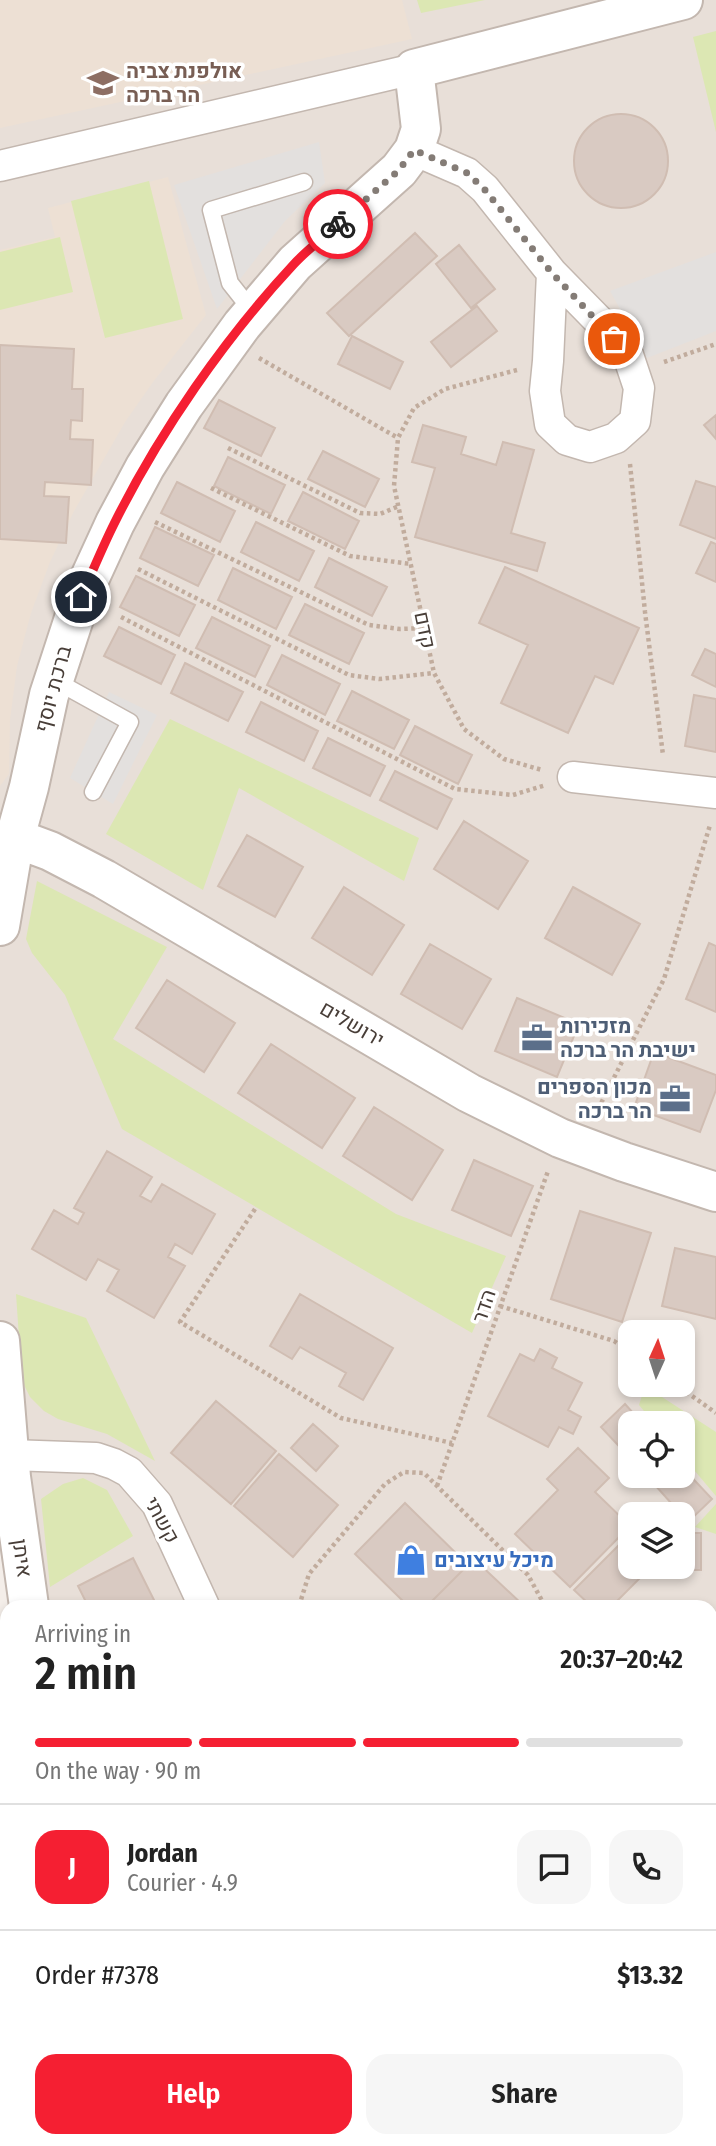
<!DOCTYPE html>
<meta charset="utf-8">
<style>
body{margin:0;font-family:"Fira Sans Condensed",Heebo,sans-serif;background:#f6f6f6;color:#222;height:100vh;display:flex;flex-direction:column;font-size:26px;white-space:nowrap}
*{box-sizing:border-box;margin:0}
p{font-size:23px;color:#767676}
.icon{flex:none;width:38px;height:38px;fill:none;stroke:currentColor;stroke-width:2;stroke-linecap:round;stroke-linejoin:round}
.map{position:relative;flex:1;overflow:hidden}
.drawer{position:absolute;left:0px;top:1600px;width:718px;height:548px;display:flex;flex-direction:column;background:#fff;border-radius:21px 21px 0 0;box-shadow:0 4px 10px #0003}
.drawer>*{flex:none}
.needle{width:46px;rotate:3deg}
.controls{position:absolute;left:618px;top:1320px;display:grid;gap:14px}
.controls a{display:grid;place-items:center;width:77px;height:77px;border-radius:14px;background:#fff;box-shadow:0 4px 10px #0003;font-size:35px}
.pin{position:absolute;display:grid;place-items:center;width:60px;height:60px;color:#fff;margin:-30px;border:4px solid #fff;border-radius:50%;box-shadow:0 2px 7px #0007}
.courier{position:absolute;display:grid;place-items:center;width:70px;height:70px;margin:-35px;border:5px solid #f51f32;border-radius:50%;background:#fff;color:#222;box-shadow:0 2px 9px #0007}
.head em{font-style:normal;font-weight:600}
.head div{display:flex;flex-direction:column-reverse}
.head{display:flex;align-items:center;justify-content:space-between;height:119px;padding:0 35px}
h1{font-size:46px;font-weight:600;line-height:52px}
.bar{display:grid;grid-template-columns:repeat(4,1fr);gap:10px 7px;align-content:center;height:84px;padding:0 35px}
.bar i{height:9px;border-radius:5px;background:#e0e0e0}
.bar .current{background:#f51f32}
.bar p{grid-column:span 4}
.line{display:flex;align-items:center;gap:18px;padding:0 35px;border-top:2px solid #e0e0e0}
.line div{flex:1}
.round{display:grid;place-items:center;flex:none;width:74px;height:74px;border-radius:21px;background:#f6f6f6}
.button{display:flex;gap:14px;margin-top:auto;padding:14px 35px}
.button a{flex:1;height:80px;border-radius:21px;background:#f51f32;color:#fff;font-size:28px;font-weight:600;line-height:80px;text-align:center}
.button a+a{background:#f6f6f6;color:#222}
.map>svg:first-child{display:block}
.residential{fill:#e8dfd8;fill-rule:evenodd}
.education{fill:#ede0d4}
.green{fill:#dce7b3}
.parking{fill:#e3e0de}
.building{fill:#d9cac2;stroke:#d0bdb2;stroke-width:2}
.lines{fill:none;stroke-linecap:round;stroke-linejoin:round}
.service-casing{stroke:#c3b7af;stroke-width:19}
.minor-casing{stroke:#c3b7af;stroke-width:33}
.tertiary-casing{stroke:#c3b7af;stroke-width:42}
.path{stroke:#c1ac9d;stroke-width:4.5;stroke-dasharray:3.5 3.5;stroke-linecap:butt}
.service{stroke:#fff;stroke-width:16}
.minor{stroke:#fff;stroke-width:30}
.tertiary{stroke:#fff;stroke-width:38}
.done{stroke:#847c76;stroke-width:7;stroke-dasharray:0 12.6}
.route{stroke:#f51f32;stroke-width:9}
.labels{text-anchor:middle;stroke-width:7;stroke-linejoin:round;paint-order:stroke}
.education-label{font-size:21px;font-weight:bold;fill:#785e54;stroke:#fff;text-anchor:start}
.street-label{font-size:21px;fill:#483e38;stroke:#fff}
.service-label{font-size:21px;font-weight:bold;fill:#4e5e75;stroke:#fff;text-anchor:start}
.shop-label{font-size:21px;font-weight:bold;fill:#366cbe;stroke:#fff;text-anchor:start}
</style>
<div class="map">
<svg width="716" height="2146" viewBox="0 0 716 2146">
<rect width="100%" height="100%" fill="#f4eee9"/>
<path class="residential" d="M0,0H716V2146H0V1736L7,1734V2140H710V1606H9L0,1550ZM630,1332H682V1384H630ZM630,1423H682V1475H630ZM630,1514H682V1566H630Z"/>
<path class="education" d="M0,0H402L412,39L0,128Z
M168,177L206,315L153,382L125,422L73,513L50,562L31,613L17,666L10,720L9,774L0,786V250L55,237L48,208Z"/>
<path class="green" d="M417,0H485L421,13Z
M716,31V132L693,37Z
M149,181L183,319L105,338L71,201Z
M60,237L73,292L0,310V252Z
M170,719L419,838L404,881L239,788L203,890L106,834Z
M37,881L167,947L113,1039L396,1214L506,1256L472,1333L122,1129L65,995L32,953L26,939Z
M16,1294L86,1318L155,1461L107,1434L58,1419L44,1411L30,1397L22,1381Z
M645,1386L716,1432V1496L683,1457L682,1423H654L639,1405Z
M83,1478L107,1490L133,1536L50,1587L41,1499L63,1484Z
M716,1504V1534L695,1527Z"/>
<path class="parking" d="M319,142L325,183L285,221L217,309L174,185Z
M716,252V331L647,358L610,291Z
M109,692L157,715L113,804L70,778Z
M710,2036L716,2037V2134L711,2133Z"/>
<path class="building" d="M574 161a47 47 0 1 1 94 0a47 47 0 1 1-94 0Z
M415,233L437,256L349,336L327,313Z
M459,245L495,289L471,308L436,264Z
M477,306L497,331L451,367L431,342Z
M352,336L403,362L390,389L338,364Z
M0,345L74,349L72,389H83L82,421L71,420L70,439L93,440L91,485L45,482L44,496L69,497L66,543L0,539Z
M219,400L275,428L261,456L204,428Z
M716,415V439L704,425Z
M423,425L466,437L461,454L496,465L503,442L534,450L511,533L545,543L537,571L415,537L435,468L412,462Z
M323,451L379,479L365,507L308,479Z
M228,457L285,485L271,514L214,486Z
M696,481L716,487V539L680,525Z
M177,482L235,511L220,542L161,513Z
M303,492L359,521L345,549L288,521Z
M256,522L314,551L299,581L241,552Z
M155,527L214,555L198,586L140,558Z
M711,542L716,544V582L696,573Z
M329,558L387,587L372,616L315,587Z
M505,567L639,628L613,684L595,676L568,733L501,703L528,645L479,623Z
M233,568L292,597L276,629L218,600Z
M136,576L195,605L179,636L120,607Z
M305,604L364,633L349,664L289,635Z
M212,617L270,646L255,677L196,648Z
M119,627L175,655L161,684L104,656Z
M705,649L716,654V687L692,675Z
M282,655L340,684L325,715L267,685Z
M185,663L243,692L228,721L171,693Z
M352,691L409,720L394,749L337,721Z
M694,695L716,699V752L685,746Z
M261,702L318,731L304,761L246,732Z
M415,726L472,755L458,784L400,755Z
M328,738L385,766L370,796L313,768Z
M395,771L452,799L437,829L380,800Z
M464,821L528,861L498,909L434,869Z
M247,835L303,867L275,917L218,886Z
M344,887L404,925L372,975L312,938Z
M573,887L640,924L612,975L545,938Z
M709,943L716,946V1012L686,999Z
M430,944L491,979L462,1029L401,994Z
M167,980L235,1023L204,1072L136,1028Z
M517,998L579,1024L557,1077L495,1051Z
M271,1044L355,1098L322,1148L238,1093Z
M654,1052L716,1075V1090L700,1132L634,1108Z
M374,1107L443,1150L412,1200L343,1156Z
M107,1151L152,1177L140,1196L151,1202L162,1184L215,1214L192,1254L175,1244L168,1257L185,1266L154,1318L107,1291L119,1270L98,1259L86,1280L32,1249L54,1210L78,1224L84,1213L74,1208Z
M474,1160L533,1186L511,1236L452,1210Z
M580,1211L651,1233L622,1322L551,1299Z
M675,1248L716,1257V1319L662,1306Z
M300,1294L393,1348L363,1400L339,1386L346,1373L300,1347L292,1359L270,1346Z
M540,1349L557,1358L552,1368L582,1383L568,1410L581,1417L573,1434L559,1427L548,1447L488,1416L520,1354L534,1361Z
M216,1401L276,1451L231,1504L171,1453Z
M625,1404L642,1423H630V1458L601,1427Z
M313,1424L338,1446L316,1471L291,1448Z
M578,1448L609,1478L595,1492L630,1526L570,1587L515,1534L558,1490L547,1479Z
M279,1454L338,1505L293,1557L234,1506Z
M682,1467L712,1499L688,1522L646,1475H682Z
M405,1503L468,1565L427,1606H408L355,1554Z
M682,1533H701V1570H670V1566H682Z
M619,1545L630,1555V1566H641L646,1572L612,1606H591L574,1590Z
M133,1558L157,1606H88L78,1586Z
M474,1559L524,1606H427Z
M712,1651H716V1683H711Z
M710,1884H716V1925L710,1924Z
M7,2002V2051L0,2054V2005Z
M31,2140H73L64,2146H22Z
M293,2140H336L341,2146H286Z
M445,2140H483L481,2146H458Z
M525,2140H591L588,2146H523Z"/>
<g class="lines">
<defs>
<path id="service" d="M253,312L230,283L211,210L304,182
M54,680L130,722L93,792"/>
<path id="minor" d="M414,150L467,173L485,189L552,273L601,323L628,355L639,388L635,421L616,438L590,447L567,440L550,424L545,391L548,361L552,273
M0,166L414,69
M573,777L716,793
M10,1455L96,1458L114,1464L129,1472L157,1504L204,1606
M710,2006L716,2008"/>
<path id="tertiary" d="M15,838L50,851L104,879L469,1093L560,1138L624,1162L716,1192
M0,926L15,838L29,787L49,695L81,597L115,523L145,467L184,405L242,325L295,263L399,170L414,150L421,129L414,69L683,0
M0,1341L11,1477L29,1606
M167,2140L170,2146"/>
</defs>
<use href="#service" class="service-casing"/>
<use href="#minor" class="minor-casing"/>
<use href="#tertiary" class="tertiary-casing"/>
<path class="path" d="M259,358L398,438
M664,362L716,344
M517,370L445,389L414,408L398,438L394,486L434,673L464,729L504,759L542,770
M228,448L360,513L380,514L399,506
M630,464L645,612L663,755
M211,488L350,556L411,564
M155,522L369,625L400,629L425,628
M138,569L349,675L379,679L434,673
M121,617L455,789L513,795L546,785
M595,1115L664,979L710,825
M255,1209L180,1322L341,1418L452,1443
M500,1306L614,1341L630,1352
M675,1384L716,1413
M437,1486L548,1171
M301,1606L300,1603L309,1574L385,1484L404,1472L424,1473L437,1486L528,1575L545,1606
M710,1790H716
M710,1815L716,1816
M0,1945L7,1949
M409,2140L415,2146"/>
<use href="#service" class="service"/>
<use href="#minor" class="minor"/>
<use href="#tertiary" class="tertiary"/>
</g>
<g class="lines">
<path class="done" d="M338,224L399,170L414,150L467,173L485,190L552,273L614,339"/>
<path class="route" d="M81,597C92,573 102,548 114,524C159,433 225,338 294,264C307,250 323,238 338,224"/>
</g>
<defs>
<symbol id="school-bare" viewBox="-9 -9 18 18"><path d="M0-5L7-2L0 1L-7-2ZM-4 1L0 2.5L4 1V4Q0 6-4 4Z" fill="#8d6e63" stroke="#fff" stroke-width="2.5" paint-order="stroke"/></symbol>
<symbol id="office-bare" viewBox="-9 -9 18 18"><path d="M-6-3h4V-5.5h4V-3h4V5H-6ZM-1-4.5V-3h2v-1.5ZM-6 0V1H6V0Z" fill="#5c6f8a" stroke="#fff" stroke-width="2.5" paint-order="stroke"/></symbol>
<symbol id="shop-bare" viewBox="-9 -9 18 18"><path d="M-5-2.5h2.3a2.7 3.5 0 0 1 5.4 0H5L5.5 6h-11ZM-1.5-2.5h3a1.5 2.3 0 0 0-3 0Z" fill="#3f7fe0" stroke="#fff" stroke-width="2.5" paint-order="stroke"/></symbol>
</defs>
<g fill-rule="evenodd">
<use href="#school-bare" x="81" y="61" width="44" height="44"/>
<use href="#office-bare" x="515" y="1016" width="44" height="44"/>
<use href="#office-bare" x="653" y="1077" width="44" height="44"/>
<use href="#shop-bare" x="389" y="1538" width="44" height="44"/>
</g>
<g class="labels">
<g class="education-label">
<text x="126" y="78">אולפנת צביה<tspan x="126" dy="24">הר ברכה</tspan></text>
</g>
<g class="street-label">
<text transform="translate(425 630) rotate(78)" y="7">קדם</text>
<text transform="translate(53 689) rotate(-75)" y="7">ברכת יוסף</text>
<text transform="translate(352 1024) rotate(30)" y="7">ירושלים</text>
<text transform="translate(484 1306) rotate(-71)" y="7">הדר</text>
<text transform="translate(162 1520) rotate(61)" y="7">קשתי</text>
<text transform="translate(22 1558) rotate(82)" y="7">איתן</text>
</g>
<g class="service-label">
<text x="560" y="1033">מזכירות<tspan x="560" dy="24">ישיבת הר ברכה</tspan></text>
<text x="652" y="1094" text-anchor="end">מכון הספרים<tspan x="652" dy="24">הר ברכה</tspan></text>
</g>
<g class="shop-label">
<text x="434" y="1567">מיכל עיצובים</text>
</g>
</g>
</svg>
<div class="controls">
<a><svg class="needle" viewBox="-14 -14 28 28"><path d="M0-13l5 13h-10z" fill="#e53935"/><path d="M0 13l5-13h-10z" fill="#767676"/></svg></a>
<a><svg class="icon" aria-label="locate" viewBox="0 0 24 24"><circle cx="12" cy="12" r="6"/><path d="M12 2v4M12 18v4M2 12h4M18 12h4"/></svg></a>
<a><svg class="icon" aria-label="layers" viewBox="0 0 24 24"><path d="M12 4l9 5-9 5-9-5zM3 14l9 5 9-5"/></svg></a>
</div>
<div class="pin" style="left:614px;top:339px;background:#ea580c"><svg class="icon" aria-label="bag" viewBox="0 0 24 24"><path d="M5 8h14l-1 12H6zM9 8a3 3 0 0 1 6 0"/></svg></div>
<div class="pin" style="left:81px;top:597px;background:#1f2937"><svg class="icon" aria-label="home" viewBox="0 0 24 24"><path d="M3 11l9-7 9 7M6 9v11h12V9"/></svg></div>
<div class="courier" style="left:338px;top:224px"><svg class="icon" aria-label="bike" viewBox="0 0 24 24"><circle cx="6" cy="16" r="4"/><circle cx="18" cy="16" r="4"/><path d="M6 16l4-8h5l3 8M10 8l3 8H6M13 5h3"/></svg></div>
<section class="drawer">
<div class="head"><div><h1>2 min</h1><p>Arriving in</p></div><em>20:37–20:42</em></div>
<div class="bar"><i class="current"></i><i class="current"></i><i class="current"></i><i></i><p>On the way · 90 m</p></div>
<div class="line" style="height:126px"><b class="round" style="background:#f51f32;color:#fff">J</b><div><b>Jordan</b><p>Courier · 4.9</p></div><a class="round"><svg class="icon" aria-label="chat" viewBox="0 0 24 24"><path d="M4 5h16v11H9l-5 4z"/></svg></a><a class="round"><svg class="icon" aria-label="phone" viewBox="0 0 24 24"><path d="M5 4h4l2 5-3 2q2 4 5 5l2-3 5 2v4C11 20 4 13 5 4z"/></svg></a></div>
<div class="line" style="height:91px"><div>Order #7378</div><b>$13.32</b></div>
<div class="button"><a>Help</a><a>Share</a></div>
</section>
</div>
